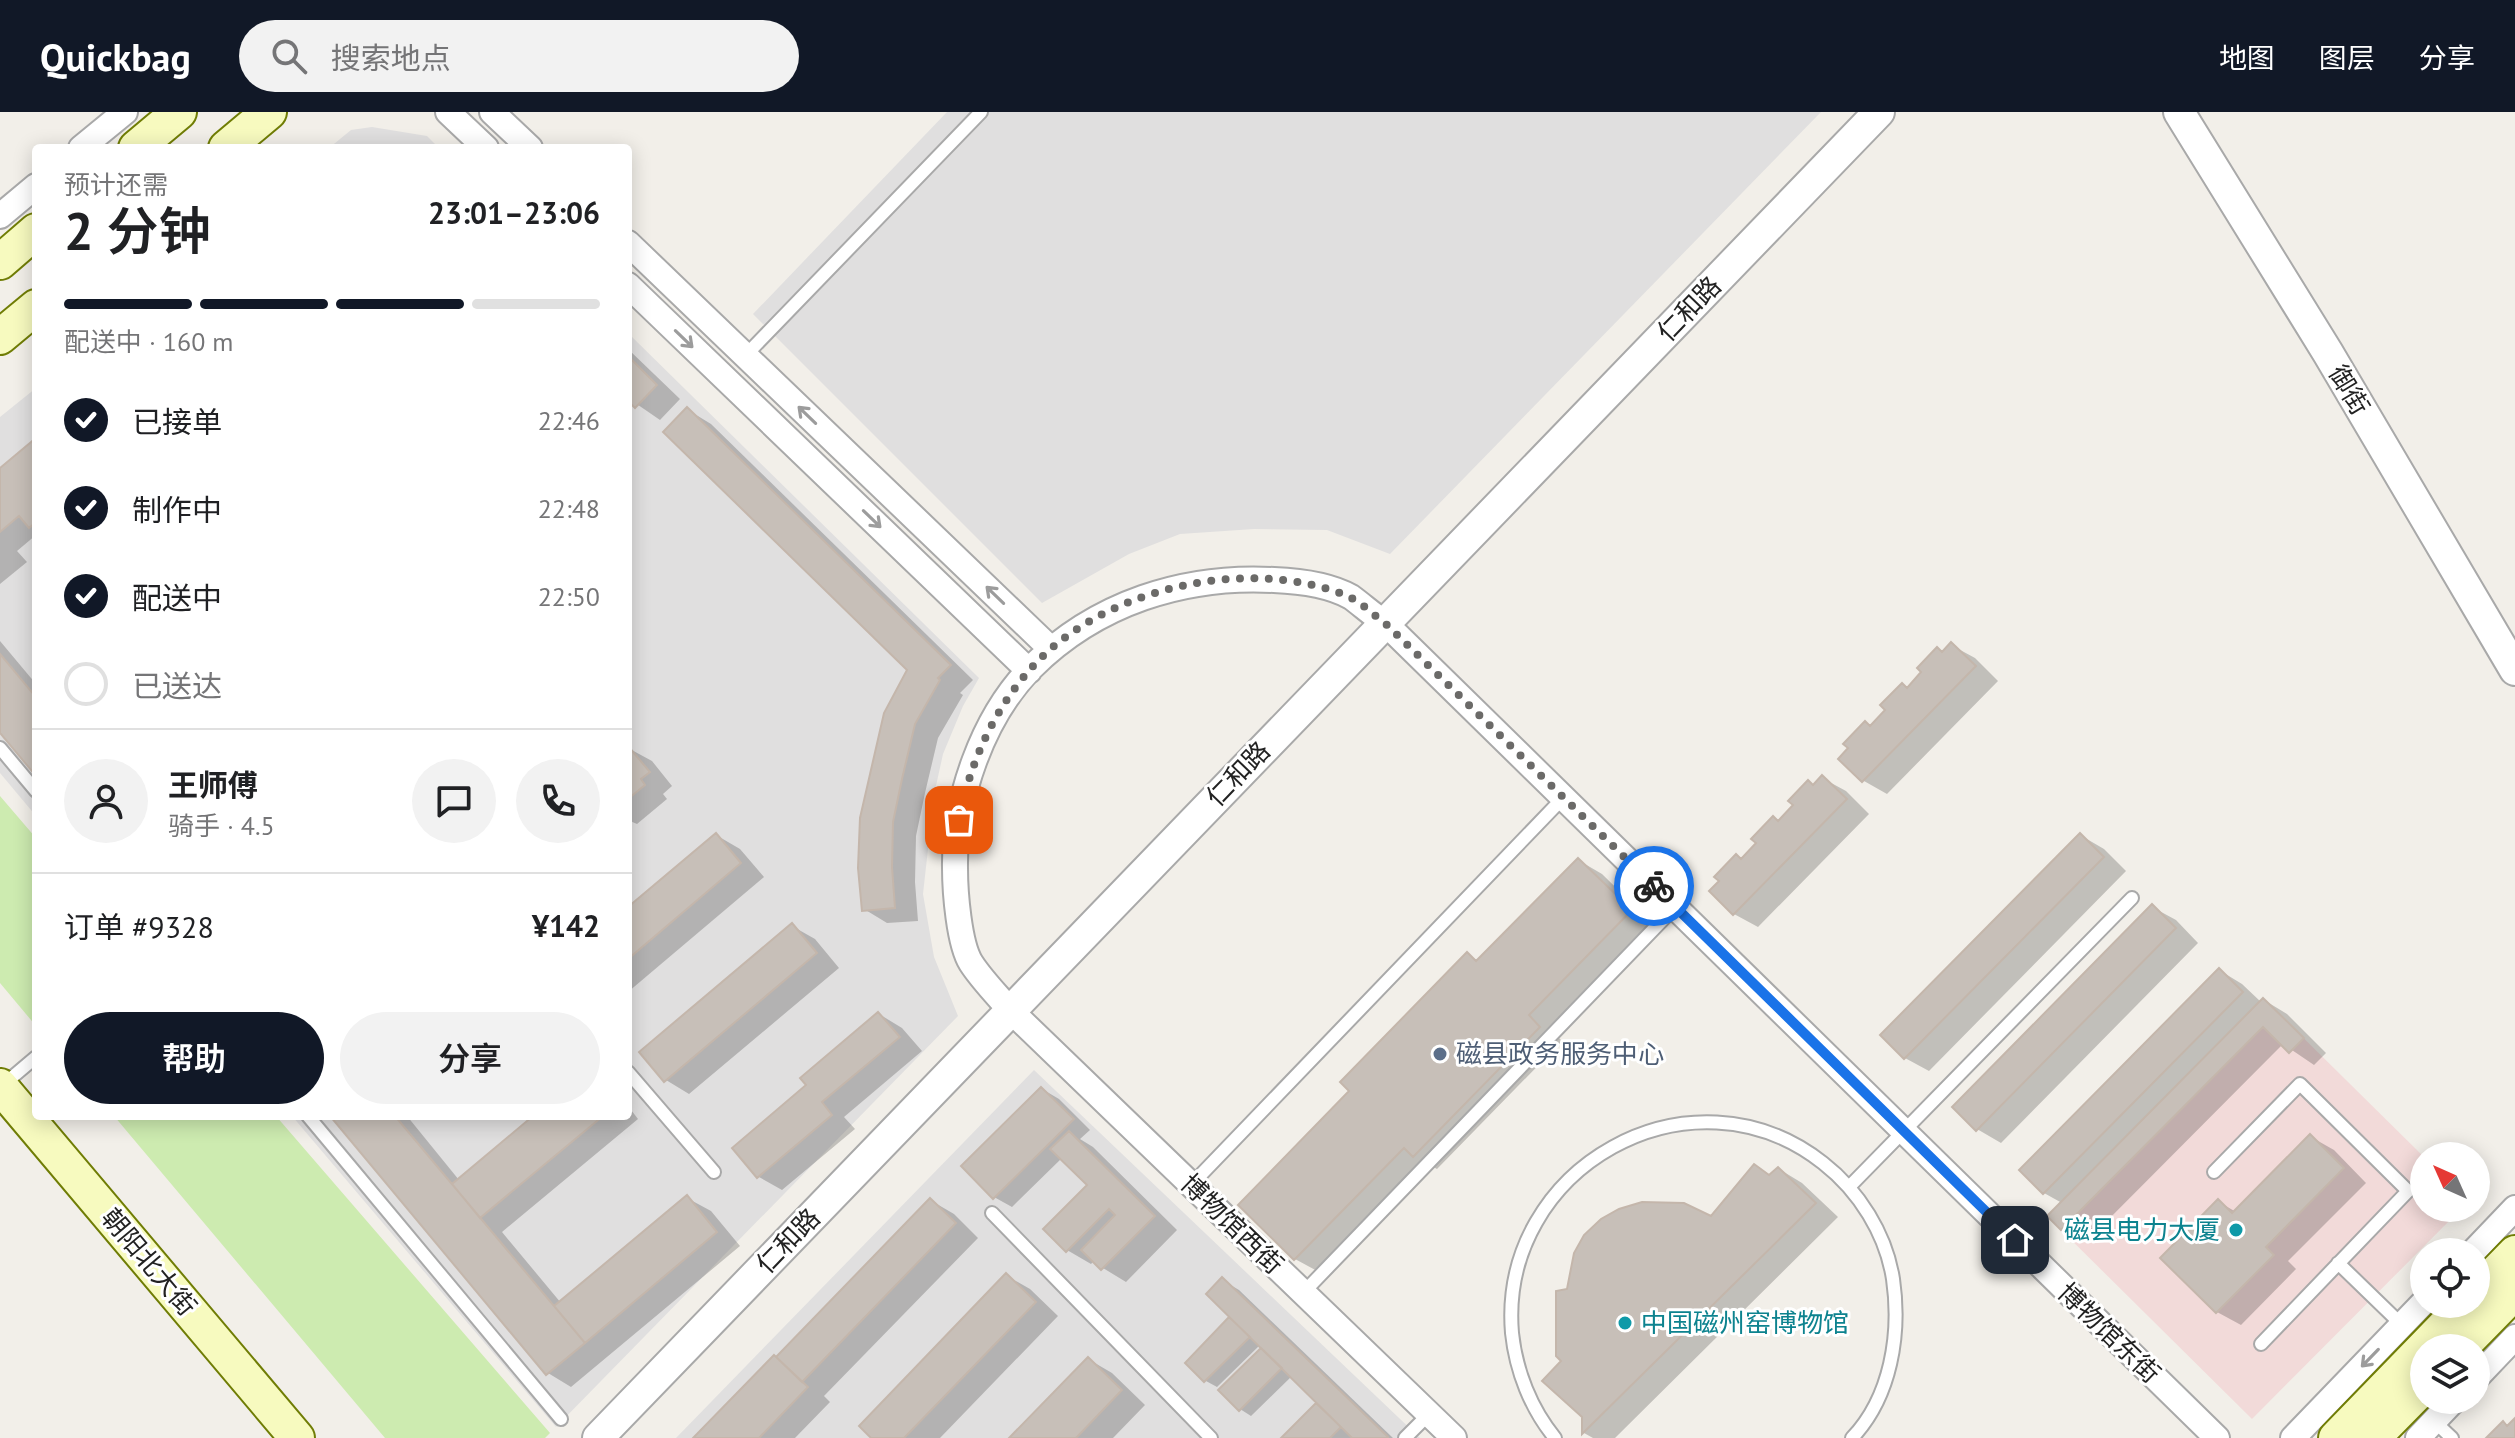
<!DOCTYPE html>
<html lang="zh">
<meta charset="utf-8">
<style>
body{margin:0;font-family:"PT Sans","Noto Sans SC",sans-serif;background:#f2f2f2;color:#202124;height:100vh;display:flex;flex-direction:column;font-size:30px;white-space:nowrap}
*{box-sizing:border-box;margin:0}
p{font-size:26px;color:#757577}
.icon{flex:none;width:44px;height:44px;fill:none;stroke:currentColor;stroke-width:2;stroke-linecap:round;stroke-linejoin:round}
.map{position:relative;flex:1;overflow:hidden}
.panel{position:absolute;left:32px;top:32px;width:600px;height:976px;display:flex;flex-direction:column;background:#fff;border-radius:8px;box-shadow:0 4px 20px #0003}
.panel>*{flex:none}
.needle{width:52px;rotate:315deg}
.tools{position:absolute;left:2410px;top:1030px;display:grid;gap:16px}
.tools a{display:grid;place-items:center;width:80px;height:80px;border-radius:50%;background:#fff;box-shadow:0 4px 20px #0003;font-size:40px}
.pin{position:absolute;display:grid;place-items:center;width:68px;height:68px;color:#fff;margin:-34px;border-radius:16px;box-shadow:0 4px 12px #0006}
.courier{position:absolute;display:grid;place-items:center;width:80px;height:80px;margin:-40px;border:6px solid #1a73e8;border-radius:50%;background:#fff;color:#222;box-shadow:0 2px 10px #0007}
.overview em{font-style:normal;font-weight:600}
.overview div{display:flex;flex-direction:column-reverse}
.overview{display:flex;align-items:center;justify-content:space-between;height:136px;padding:0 32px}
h1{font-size:52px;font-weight:600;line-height:60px}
.bar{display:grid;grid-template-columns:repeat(4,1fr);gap:12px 8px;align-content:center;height:96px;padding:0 32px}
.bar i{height:10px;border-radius:6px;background:#e0e0e0}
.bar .active{background:#111827}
.bar p{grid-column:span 4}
.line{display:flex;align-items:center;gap:20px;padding:0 32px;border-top:2px solid #e0e0e0}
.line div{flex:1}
.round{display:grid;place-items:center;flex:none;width:84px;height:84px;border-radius:42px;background:#f2f2f2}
ol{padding:0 32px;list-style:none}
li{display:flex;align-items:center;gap:24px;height:88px}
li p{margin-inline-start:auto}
li .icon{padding:8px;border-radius:50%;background:#111827;color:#fff;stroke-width:4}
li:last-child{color:#757577}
li i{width:44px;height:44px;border:4px solid #e0e0e0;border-radius:50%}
.primary-button{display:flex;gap:16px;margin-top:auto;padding:16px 32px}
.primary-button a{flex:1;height:92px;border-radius:48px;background:#111827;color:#fff;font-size:32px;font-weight:600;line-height:92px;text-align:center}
.primary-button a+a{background:#f2f2f2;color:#202124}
header{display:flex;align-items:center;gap:48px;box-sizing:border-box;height:112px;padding:0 40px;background:#111827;color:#fff}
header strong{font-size:38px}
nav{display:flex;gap:44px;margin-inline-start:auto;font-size:28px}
.search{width:560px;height:72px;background:#f2f2f2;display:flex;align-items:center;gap:20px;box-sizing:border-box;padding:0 28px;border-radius:44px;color:#757577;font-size:30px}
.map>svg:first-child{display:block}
.residential{fill:#e0dfdf}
.commercial{fill:#f2dad9}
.grass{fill:#cdebb0}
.shadow{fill:#0003}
.building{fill:#c7bfb8;stroke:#c4b6ab;stroke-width:2}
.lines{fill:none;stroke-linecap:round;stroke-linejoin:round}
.service-casing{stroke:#a9a9a9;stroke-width:16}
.minor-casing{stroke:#a9a9a9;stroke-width:28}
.tertiary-casing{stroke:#a9a9a9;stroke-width:34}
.secondary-casing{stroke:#707d05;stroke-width:38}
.service{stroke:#fff;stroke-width:12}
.minor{stroke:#fff;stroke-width:24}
.tertiary{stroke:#fff;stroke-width:30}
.secondary{stroke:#f7fabf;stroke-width:34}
.oneway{stroke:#9c9c9c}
.done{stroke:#6b6a68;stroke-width:8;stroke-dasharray:0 14.4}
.route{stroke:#1a73e8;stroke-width:10}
.service-dot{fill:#5c6f8a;stroke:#fff;stroke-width:3}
.culture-dot{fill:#0f9aa8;stroke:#fff;stroke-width:3}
.labels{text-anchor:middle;stroke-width:6;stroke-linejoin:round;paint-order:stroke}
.street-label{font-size:26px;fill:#222;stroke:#fff}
.service-label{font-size:26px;fill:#4e5e75;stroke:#fff;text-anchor:start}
.culture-label{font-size:26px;fill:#0d838f;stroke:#fff;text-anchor:end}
</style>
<header>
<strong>Quickbag</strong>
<div class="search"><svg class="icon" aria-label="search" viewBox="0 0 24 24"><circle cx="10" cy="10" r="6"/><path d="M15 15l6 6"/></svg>搜索地点</div>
<nav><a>地图</a><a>图层</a><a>分享</a></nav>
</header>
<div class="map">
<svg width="2515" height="1326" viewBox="0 0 2515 1326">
<rect width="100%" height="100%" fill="#f2efe9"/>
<path class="residential" d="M947,0H1821L1390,442L1327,418L1254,417L1180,422L1129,442L1042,491L753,202Z
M372,15L427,24L439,36H329L351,18Z
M628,221L979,566L963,594L943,642L934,683L923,782L934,845L958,904L556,1315L292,1004H628Z
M36,276V704L0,661V305Z
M1034,958L1420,1326H676Z"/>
<path class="commercial" d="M2263,886L2424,1045V1096H2462L2252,1307L2047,1104Z"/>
<path class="grass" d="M0,684L36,726V914L0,871Z
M114,1004H276L550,1321L545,1326H385Z"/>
<path class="shadow" d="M628,237L680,287L660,308L628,286Z
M688,298L711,312L973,568L960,581L963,583L938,626L925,681L916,724L915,770L918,809L887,811L864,797L909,558Z
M36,329V423L17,439L27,450L0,472V359Z
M0,529L36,572V661L0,618Z
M1951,533L1975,546L1998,569L1887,682L1864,669L1840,647Z
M628,636L652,649L672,674L663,682L667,687L637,712L630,709L628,711Z
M1822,666L1846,679L1869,702L1758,815L1734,802L1712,779Z
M716,723L740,737L764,765L628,880V798Z
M2080,723L2104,737L2126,759L1929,959L1905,946L1882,923Z
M1578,748L1602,762L1654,813L1551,918L1562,929L1437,1057L1426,1051L1319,1160L1295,1147L1241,1093L1351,979L1467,843L1479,849Z
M2152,795L2176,808L2198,831L2001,1031L1977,1017Z
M792,814L815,827L839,856L689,982L666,968Z
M2219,858L2242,872L2261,890L2264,888L2287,902L2326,941L2314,953L2283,932L2086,1130L2063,1116L2050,1104L2062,1091L2044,1081L2022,1058Z
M879,902L902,916L922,939L844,1005L855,1017L782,1078L759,1065L809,973Z
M1042,977L1059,987L1090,1018L1080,1027L1093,1035L1177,1118L1126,1170L1103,1156L1095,1148L1091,1152L1067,1138L1089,1073L1062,1046L1012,1095L994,1085Z
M628,994L638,1007L502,1120L561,1191L687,1086L711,1099L740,1134L571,1275L548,1261L333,1004H407L459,1068L536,1004H628Z
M2311,1025L2334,1038L2366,1071L2288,1149L2296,1157L2241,1213L2217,1200L2163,1146L2219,1090L2236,1100Z
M1754,1054L1772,1064L1779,1057L1802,1071L1838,1105L1615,1326H1593L1584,1321V1304L1564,1249L1569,1179L1712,1106Z
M930,1088L954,1102L978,1126L824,1284L830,1290L795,1326H698Z
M1007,1164L1030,1177L1058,1204L940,1326H874Z
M1222,1168L1239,1178L1393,1326H1284L1319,1291L1292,1264L1251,1304L1240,1297L1264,1237L1260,1233L1217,1275L1206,1269L1188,1251L1232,1205Z
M1088,1247L1112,1261L1145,1293L1113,1326H1012Z"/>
<path class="building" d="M628,244L657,273L635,296L628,289Z
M687,295L951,553L938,566L940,568L915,612L902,667L893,710L892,755L895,796L862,799L858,756L860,706L884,601L907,558L663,320Z
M36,326V410L29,416L19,404L0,420V356Z
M1951,530L1976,554L1862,670L1838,647L1848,636L1843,632L1865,609L1870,614L1885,598L1880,593L1902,571L1907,576L1921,560L1917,556L1937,535L1942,540Z
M0,542L36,585V664L0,621Z
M628,634L650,660L641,667L645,673L628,687Z
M1822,663L1847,687L1733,803L1709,779L1719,769L1714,765L1736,742L1741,747L1756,731L1751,727L1773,704L1778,709L1793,693L1788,689L1808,668L1813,673Z
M716,721L741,751L628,847V795Z
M2080,721L2104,745L1904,947L1880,923Z
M1578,746L1632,798L1529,903L1540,915L1413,1045L1404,1036L1294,1148L1238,1093L1349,979L1340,970L1467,840L1476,849Z
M2152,792L2176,816L1976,1019L1952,995Z
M792,811L817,841L664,970L639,940Z
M2219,856L2243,880L2043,1082L2019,1058Z
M2263,886L2304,926L2289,941L2263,915L2061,1118L2047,1104Z
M878,900L900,925L822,990L832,1003L757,1066L732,1036L806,973L800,966Z
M1041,975L1074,1007L993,1087L961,1054Z
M330,1004H395L585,1231L546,1263Z
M533,1004H603L480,1106L452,1072Z
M1069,1019L1155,1104L1101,1158L1081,1138L1115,1103L1109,1097L1066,1140L1043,1117L1087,1073L1050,1037Z
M2310,1022L2344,1056L2266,1135L2274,1143L2216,1201L2160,1146L2218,1087L2232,1101Z
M1754,1052L1769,1063L1778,1055L1816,1091L1582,1322V1305L1542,1269L1561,1249L1556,1244V1179L1567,1177L1574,1141L1584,1123L1601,1107L1619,1097L1642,1090L1684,1091L1711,1104Z
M687,1083L717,1120L585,1231L554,1194Z
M930,1086L956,1111L802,1270L776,1245Z
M1006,1161L1036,1190L904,1326H871L859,1314Z
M1222,1165L1388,1325V1326H1352L1348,1322L1206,1182Z
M1229,1205L1250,1225L1204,1270L1185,1251Z
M1261,1236L1282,1256L1239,1299L1218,1278Z
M774,1243L808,1275L759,1326H693Z
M1088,1245L1122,1278L1076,1326H1009Z
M1316,1291L1341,1315L1330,1326H1281Z
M2515,1306V1326H2486L2503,1309L2507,1314Z"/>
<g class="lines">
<defs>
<path id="service" d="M745,244L981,0
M0,636L36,679
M628,960L714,1060
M3,973L36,945
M308,1004L561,1307
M2214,1060L2300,972L2408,1079L2261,1232
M1191,1073L1563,686
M1849,1075L2132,786
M992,1101L1211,1326
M2338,1151L2402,1213
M1303,1181L1675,795
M2434,1309L2452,1326
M1405,1326L1429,1302
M1555,1326C1531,1297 1516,1259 1512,1221C1498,1056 1691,947 1823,1051C1859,1079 1886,1122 1893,1167C1901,1222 1891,1285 1852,1326"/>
<path id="minor" d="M448,0L486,36
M492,0L530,36
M81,36L125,0
M0,104L36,74
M628,131L1051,537
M628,173L1029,559
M2473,1140L2515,1096
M2476,1266L2515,1225
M1454,1326L1010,898C997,883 982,868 971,851C959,832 955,780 955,756C954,688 982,606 1031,556C1096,491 1184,463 1274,468C1299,469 1328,472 1351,485C1362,493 1373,503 1385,511L2217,1326
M2293,1326L2424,1190
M2418,1326L2454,1288"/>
<path id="tertiary" d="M2179,0L2328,241L2515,558
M598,1326L1879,0"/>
<path id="secondary" d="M136,36L179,0
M226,36L269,0
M0,150L36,119
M0,225L36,195
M0,974L297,1326
M2476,1181L2515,1141
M2460,1236L2515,1180
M2336,1326L2466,1192
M2373,1326L2424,1274"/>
</defs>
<use href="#service" class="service-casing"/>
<use href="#minor" class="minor-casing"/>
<use href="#tertiary" class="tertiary-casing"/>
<use href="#secondary" class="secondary-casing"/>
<use href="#service" class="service"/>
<use href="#minor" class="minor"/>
<use href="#tertiary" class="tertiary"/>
<use href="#secondary" class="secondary"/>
</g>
<defs><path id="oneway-shaft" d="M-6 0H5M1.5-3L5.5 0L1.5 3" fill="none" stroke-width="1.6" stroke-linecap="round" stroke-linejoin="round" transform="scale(2)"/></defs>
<g class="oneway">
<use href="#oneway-shaft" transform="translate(684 227) rotate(44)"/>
<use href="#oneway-shaft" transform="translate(807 303) rotate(-136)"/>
<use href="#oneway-shaft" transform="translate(872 407) rotate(44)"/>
<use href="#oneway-shaft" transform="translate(995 483) rotate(-136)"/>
<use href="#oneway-shaft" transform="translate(2370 1246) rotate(134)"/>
</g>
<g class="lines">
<path class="done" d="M959,708C969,654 992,602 1027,561C1097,477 1245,443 1345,483C1359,488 1372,502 1385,511L1654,774"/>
<path class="route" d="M1654,774L2015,1128"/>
</g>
<circle class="service-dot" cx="1440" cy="942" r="8"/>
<g class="culture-dot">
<circle cx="2236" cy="1118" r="8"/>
<circle cx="1625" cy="1211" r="8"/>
</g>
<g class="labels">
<g class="street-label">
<text transform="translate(1689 197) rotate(-46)" y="9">仁和路</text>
<text transform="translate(2349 278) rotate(59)" y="9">御街</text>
<text transform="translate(1238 662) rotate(-46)" y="9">仁和路</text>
<text transform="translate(1232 1112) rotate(44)" y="9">博物馆西街</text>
<text transform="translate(788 1129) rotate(-46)" y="9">仁和路</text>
<text transform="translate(149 1150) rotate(50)" y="9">朝阳北大街</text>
<text transform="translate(2109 1221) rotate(44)" y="9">博物馆东街</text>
</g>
<g class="service-label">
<text x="1456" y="951">磁县政务服务中心</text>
</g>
<g class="culture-label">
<text x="2220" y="1127">磁县电力大厦</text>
<text x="1641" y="1220" text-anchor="start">中国磁州窑博物馆</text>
</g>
</g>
</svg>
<div class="tools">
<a><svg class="needle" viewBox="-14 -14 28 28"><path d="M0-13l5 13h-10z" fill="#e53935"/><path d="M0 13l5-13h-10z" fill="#757577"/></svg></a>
<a><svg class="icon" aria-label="locate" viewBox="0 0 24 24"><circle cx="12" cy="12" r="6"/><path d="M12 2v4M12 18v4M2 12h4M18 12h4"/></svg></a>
<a><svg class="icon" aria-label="layers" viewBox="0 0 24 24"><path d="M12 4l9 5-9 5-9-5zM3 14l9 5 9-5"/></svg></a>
</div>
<div class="pin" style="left:959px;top:708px;background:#ea580c"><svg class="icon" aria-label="bag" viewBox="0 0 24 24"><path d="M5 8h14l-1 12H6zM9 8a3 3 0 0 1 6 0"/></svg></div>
<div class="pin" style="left:2015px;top:1128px;background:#1f2937"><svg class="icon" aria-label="home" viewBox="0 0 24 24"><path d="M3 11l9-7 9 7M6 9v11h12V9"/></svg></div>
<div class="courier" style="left:1654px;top:774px"><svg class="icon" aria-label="bike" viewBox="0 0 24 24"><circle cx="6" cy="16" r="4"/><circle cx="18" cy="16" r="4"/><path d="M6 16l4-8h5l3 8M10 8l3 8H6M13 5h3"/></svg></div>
<section class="panel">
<div class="overview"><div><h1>2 分钟</h1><p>预计还需</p></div><em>23:01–23:06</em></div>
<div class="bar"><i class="active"></i><i class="active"></i><i class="active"></i><i></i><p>配送中 · 160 m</p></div>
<ol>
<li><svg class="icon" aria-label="check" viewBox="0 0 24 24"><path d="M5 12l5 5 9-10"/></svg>已接单<p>22:46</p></li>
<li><svg class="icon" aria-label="check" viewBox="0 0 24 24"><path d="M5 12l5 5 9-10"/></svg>制作中<p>22:48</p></li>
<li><svg class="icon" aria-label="check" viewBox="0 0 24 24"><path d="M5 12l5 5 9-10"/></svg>配送中<p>22:50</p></li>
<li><i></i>已送达</li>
</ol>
<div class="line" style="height:144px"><a class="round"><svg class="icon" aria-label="person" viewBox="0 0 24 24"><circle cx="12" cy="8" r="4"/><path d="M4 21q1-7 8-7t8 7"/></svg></a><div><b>王师傅</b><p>骑手 · 4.5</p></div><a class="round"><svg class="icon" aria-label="chat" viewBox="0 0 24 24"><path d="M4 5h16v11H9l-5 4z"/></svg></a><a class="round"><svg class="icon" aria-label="phone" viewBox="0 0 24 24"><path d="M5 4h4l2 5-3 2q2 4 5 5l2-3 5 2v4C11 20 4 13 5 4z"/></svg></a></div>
<div class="line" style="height:104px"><div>订单 #9328</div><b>¥142</b></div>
<div class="primary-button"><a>帮助</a><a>分享</a></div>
</section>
</div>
